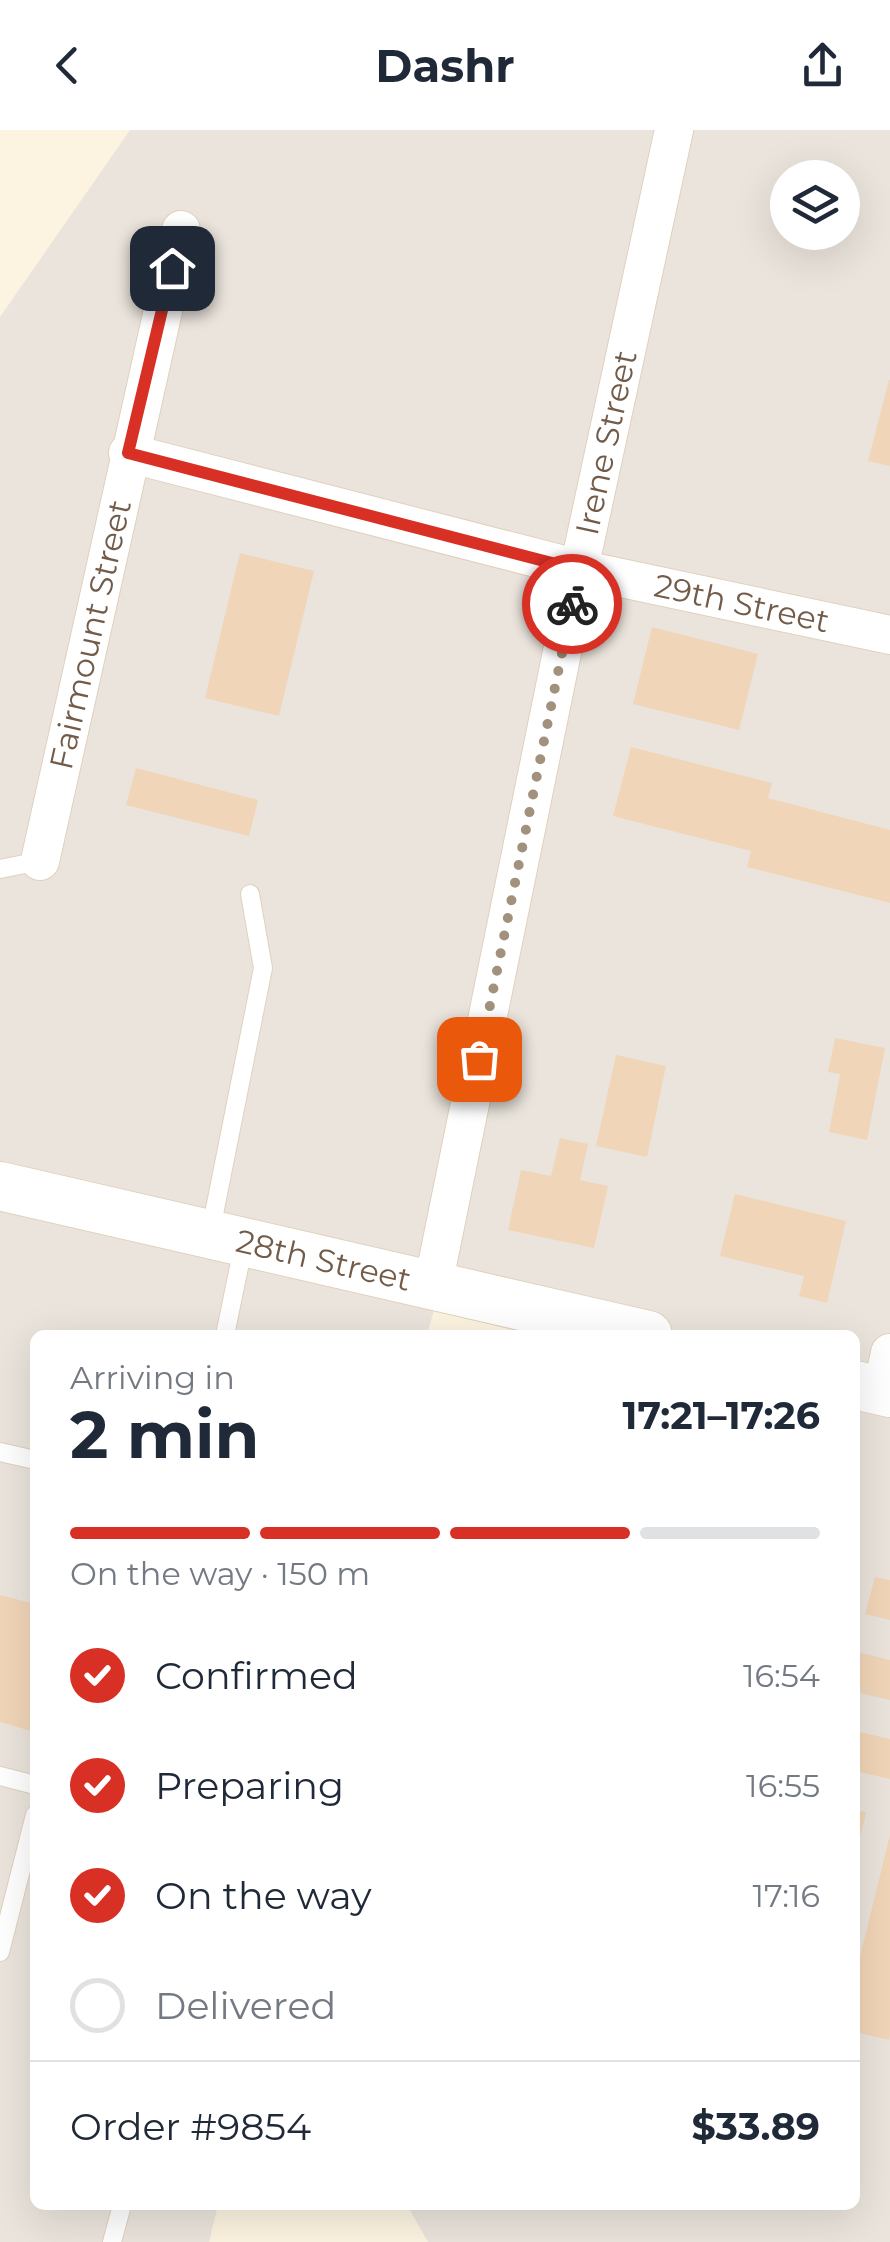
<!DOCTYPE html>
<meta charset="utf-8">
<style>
body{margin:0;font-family:Montserrat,sans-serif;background:#f6f6f7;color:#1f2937;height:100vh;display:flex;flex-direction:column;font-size:38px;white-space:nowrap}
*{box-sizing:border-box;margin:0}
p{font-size:32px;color:#747a83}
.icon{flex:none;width:55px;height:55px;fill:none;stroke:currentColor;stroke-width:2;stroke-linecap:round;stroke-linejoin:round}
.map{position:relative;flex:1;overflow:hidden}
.sheet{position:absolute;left:30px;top:1200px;width:830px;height:880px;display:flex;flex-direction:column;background:#fff;border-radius:15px;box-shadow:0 10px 40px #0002}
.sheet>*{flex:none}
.fabs{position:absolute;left:770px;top:30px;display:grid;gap:20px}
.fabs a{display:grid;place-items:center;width:90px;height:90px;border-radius:50%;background:#fff;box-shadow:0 10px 40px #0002;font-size:50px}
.pin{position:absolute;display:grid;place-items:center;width:85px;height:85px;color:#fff;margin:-42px;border-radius:20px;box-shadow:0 5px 15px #0006}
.courier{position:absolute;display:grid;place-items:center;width:100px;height:100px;margin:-50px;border:8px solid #d93025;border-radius:50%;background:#fff;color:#222;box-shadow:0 2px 12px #0007}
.summary em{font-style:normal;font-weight:700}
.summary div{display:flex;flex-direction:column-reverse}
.summary{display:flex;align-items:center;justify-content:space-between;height:170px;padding:0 40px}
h1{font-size:65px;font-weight:700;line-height:75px}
.bar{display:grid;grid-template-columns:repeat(4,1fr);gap:15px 10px;align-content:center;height:120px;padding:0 40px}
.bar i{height:12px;border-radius:8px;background:#e0e1e3}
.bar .current{background:#d93025}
.bar p{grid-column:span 4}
.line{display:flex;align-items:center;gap:25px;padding:0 40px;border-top:2px solid #e0e1e3}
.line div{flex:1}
ol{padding:0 40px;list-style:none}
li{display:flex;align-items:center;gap:30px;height:110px}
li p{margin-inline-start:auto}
li .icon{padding:10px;border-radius:50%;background:#d93025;color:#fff;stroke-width:4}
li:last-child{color:#747a83}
li i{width:55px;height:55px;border:5px solid #e0e1e3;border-radius:50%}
header{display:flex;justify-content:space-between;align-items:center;height:130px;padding:0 40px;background:#fff;font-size:45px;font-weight:700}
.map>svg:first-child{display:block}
.industrial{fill:#eae4dc;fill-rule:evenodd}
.building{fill:#f1d5b8}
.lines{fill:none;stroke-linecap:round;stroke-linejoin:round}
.service-casing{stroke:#e0d1bc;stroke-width:20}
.minor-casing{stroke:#e0d1bc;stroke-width:40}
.tertiary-casing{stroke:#e0d1bc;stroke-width:50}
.service{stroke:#fff;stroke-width:18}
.minor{stroke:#fff;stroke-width:38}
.tertiary{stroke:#fff;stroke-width:48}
.done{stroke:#a2917d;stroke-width:10;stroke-dasharray:0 18}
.route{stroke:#d93025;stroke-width:12}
.labels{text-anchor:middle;stroke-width:9;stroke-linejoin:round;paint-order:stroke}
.street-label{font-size:32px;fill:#725b48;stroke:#fff8e6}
</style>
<header><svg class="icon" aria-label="back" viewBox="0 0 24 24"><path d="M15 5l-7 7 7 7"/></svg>Dashr<svg class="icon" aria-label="share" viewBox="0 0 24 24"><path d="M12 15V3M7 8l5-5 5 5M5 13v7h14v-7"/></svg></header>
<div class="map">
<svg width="890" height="2112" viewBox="0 0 890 2112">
<rect width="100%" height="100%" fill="#fcf4e0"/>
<path class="industrial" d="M130,0H890V2112H428L407,2075H855V1205H531L434,1180L427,1205H35V2075H218L209,2112H0V187ZM788,48H842V102H788Z"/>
<path class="building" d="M889,250H890V336L868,331Z
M240,423L314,441L279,586L205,568Z
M652,497L758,524L739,600L633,574Z
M631,617L772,653L768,668L890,700V773L747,737L751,721L613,686Z
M136,638L258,670L249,706L126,675Z
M835,908L885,918L867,1010L829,1002L840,944L828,942Z
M616,925L666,936L647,1027L596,1016Z
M560,1008L588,1014L580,1050L608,1056L594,1118L508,1100L521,1040L551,1046Z
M735,1064L846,1091L827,1173L799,1166L804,1146L720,1126Z
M875,1447L890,1450V1490L865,1484Z
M0,1465L35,1474V1602L0,1592Z
M858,1522L890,1530V1570L855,1562Z
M855,1601L890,1609V1649L855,1641Z
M855,1680L866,1682L856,1725H855Z
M890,1705V1905L889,1910L855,1902V1847Z"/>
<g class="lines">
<defs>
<path id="service" d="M0,739L40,731
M210,1104L263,838L250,764
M225,1205L244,1113
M0,1322L35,1330
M0,1646L35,1655
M0,1822L35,1685
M112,2112L122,2075"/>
<g id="minor">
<path id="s1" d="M128,323L579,439L890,505"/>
<path id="s2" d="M40,731L181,100"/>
<path id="s3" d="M433,1155L579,439L674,0"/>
<path d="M882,1261L890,1223"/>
</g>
<g id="tertiary">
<path id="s4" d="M0,1056L648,1205"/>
<path d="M855,1255L890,1263"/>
</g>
</defs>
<use href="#service" class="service-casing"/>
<use href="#minor" class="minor-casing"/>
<use href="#tertiary" class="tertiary-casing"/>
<use href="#service" class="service"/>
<use href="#minor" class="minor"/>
<use href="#tertiary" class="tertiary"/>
</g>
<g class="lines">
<path class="done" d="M479,929L572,474"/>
<path class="route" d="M172,138L128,323L579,440L572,474"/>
</g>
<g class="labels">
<g class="street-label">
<text dy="11" stroke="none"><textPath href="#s3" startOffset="860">Irene Street</textPath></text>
<text dy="11" stroke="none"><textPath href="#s1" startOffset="632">29th Street</textPath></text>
<text dy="11" stroke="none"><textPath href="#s2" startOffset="232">Fairmount Street</textPath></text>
<text dy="11" stroke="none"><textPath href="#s4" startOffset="332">28th Street</textPath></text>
</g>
</g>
</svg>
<div class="fabs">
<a><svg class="icon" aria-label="layers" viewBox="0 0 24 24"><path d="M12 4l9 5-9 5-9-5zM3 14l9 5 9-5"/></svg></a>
</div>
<div class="pin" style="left:479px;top:929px;background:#ea580c"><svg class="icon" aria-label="bag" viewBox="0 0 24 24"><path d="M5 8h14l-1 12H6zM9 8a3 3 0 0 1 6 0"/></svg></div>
<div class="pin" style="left:172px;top:138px;background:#1f2937"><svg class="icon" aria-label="home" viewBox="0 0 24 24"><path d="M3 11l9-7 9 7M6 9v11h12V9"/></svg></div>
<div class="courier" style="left:572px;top:474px"><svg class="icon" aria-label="bike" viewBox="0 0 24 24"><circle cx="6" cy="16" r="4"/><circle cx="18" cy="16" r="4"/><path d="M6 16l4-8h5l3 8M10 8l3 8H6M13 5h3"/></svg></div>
<section class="sheet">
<div class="summary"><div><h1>2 min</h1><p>Arriving in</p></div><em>17:21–17:26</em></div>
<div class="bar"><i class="current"></i><i class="current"></i><i class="current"></i><i></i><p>On the way · 150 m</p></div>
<ol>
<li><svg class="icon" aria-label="check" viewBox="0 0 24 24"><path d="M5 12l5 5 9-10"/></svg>Confirmed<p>16:54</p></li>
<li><svg class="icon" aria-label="check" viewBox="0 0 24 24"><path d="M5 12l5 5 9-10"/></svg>Preparing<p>16:55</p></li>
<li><svg class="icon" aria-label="check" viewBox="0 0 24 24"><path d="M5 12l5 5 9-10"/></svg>On the way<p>17:16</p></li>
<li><i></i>Delivered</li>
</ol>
<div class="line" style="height:130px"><div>Order #9854</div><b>$33.89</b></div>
</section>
</div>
